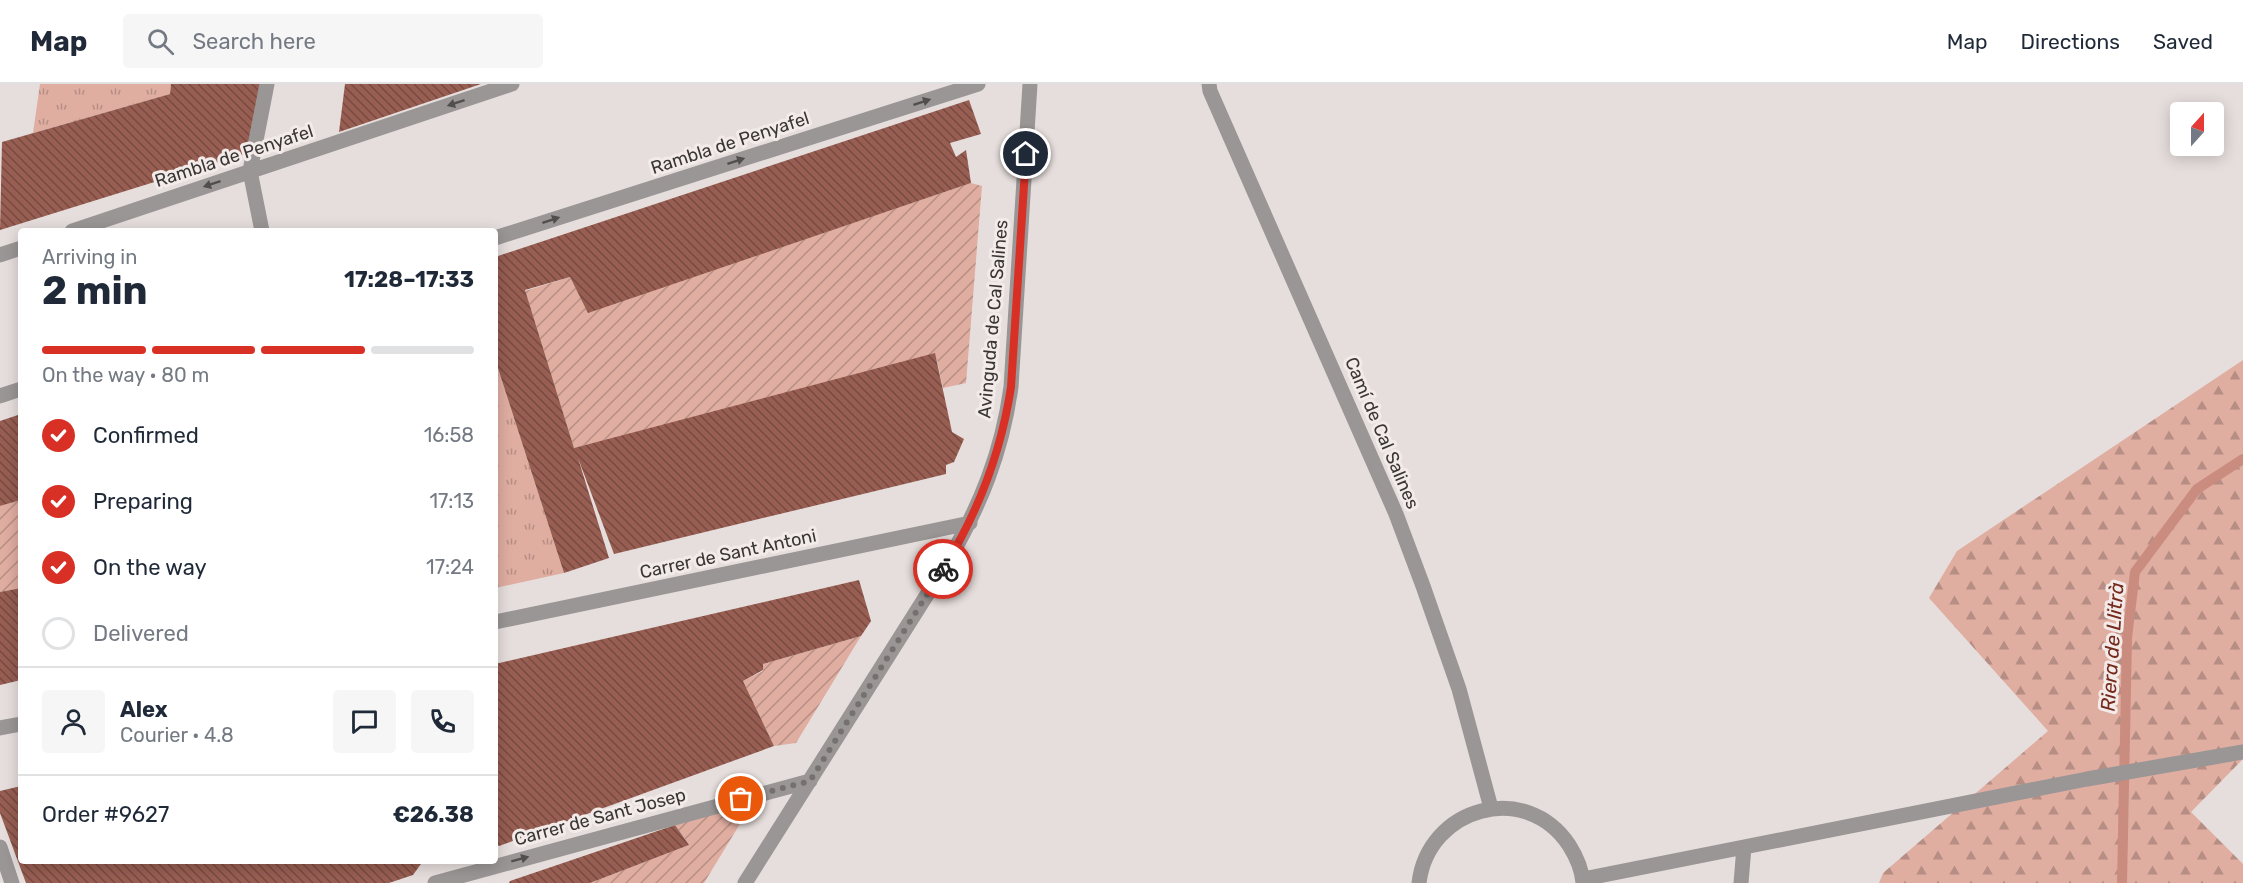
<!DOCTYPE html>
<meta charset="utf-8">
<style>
body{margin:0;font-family:Rubik,sans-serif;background:#f6f6f7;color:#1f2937;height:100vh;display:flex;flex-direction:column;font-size:22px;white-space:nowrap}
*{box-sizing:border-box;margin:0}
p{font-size:20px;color:#747a83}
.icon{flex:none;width:33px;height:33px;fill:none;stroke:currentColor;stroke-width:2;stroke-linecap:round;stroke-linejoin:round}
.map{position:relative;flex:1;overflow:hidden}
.panel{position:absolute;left:18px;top:144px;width:480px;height:636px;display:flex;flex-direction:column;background:#fff;border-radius:6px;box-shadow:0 3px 15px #0003}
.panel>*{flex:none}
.needle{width:39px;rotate:21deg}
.controls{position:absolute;left:2170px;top:18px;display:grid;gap:12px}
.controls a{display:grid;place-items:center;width:54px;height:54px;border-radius:6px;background:#fff;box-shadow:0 3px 15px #0003;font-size:30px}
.pin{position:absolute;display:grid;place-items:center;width:51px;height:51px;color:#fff;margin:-26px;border:3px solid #fff;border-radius:50%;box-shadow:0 2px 6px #0007}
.courier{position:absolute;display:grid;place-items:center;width:60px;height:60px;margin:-30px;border:4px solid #d93025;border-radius:50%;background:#fff;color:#222;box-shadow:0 2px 8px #0007}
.headline em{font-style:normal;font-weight:700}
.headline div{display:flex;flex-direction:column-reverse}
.headline{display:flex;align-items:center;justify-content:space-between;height:102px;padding:0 24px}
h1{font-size:39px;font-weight:700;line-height:45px}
.bar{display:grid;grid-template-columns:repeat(4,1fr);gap:9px 6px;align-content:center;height:72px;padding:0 24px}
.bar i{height:8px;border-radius:4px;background:#e0e1e3}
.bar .on{background:#d93025}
.bar p{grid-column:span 4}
.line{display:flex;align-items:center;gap:15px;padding:0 24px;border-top:2px solid #e0e1e3}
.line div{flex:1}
.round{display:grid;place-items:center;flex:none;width:63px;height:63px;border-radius:6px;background:#f6f6f7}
ol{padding:0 24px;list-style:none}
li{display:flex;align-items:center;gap:18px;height:66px}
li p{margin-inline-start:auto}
li .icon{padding:6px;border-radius:50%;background:#d93025;color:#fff;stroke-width:4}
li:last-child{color:#747a83}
li i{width:33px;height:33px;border:3px solid #e0e1e3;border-radius:50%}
header{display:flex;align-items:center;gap:36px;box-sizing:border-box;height:84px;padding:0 30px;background:#fff;border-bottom:2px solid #e0e1e3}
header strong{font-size:28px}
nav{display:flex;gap:33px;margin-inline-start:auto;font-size:21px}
.search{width:420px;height:54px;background:#f6f6f7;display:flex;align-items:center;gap:15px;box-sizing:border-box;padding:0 21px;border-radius:6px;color:#747a83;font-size:22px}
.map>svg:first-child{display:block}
.grass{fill:url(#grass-tufts)}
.forest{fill:url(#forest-firs)}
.garden{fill:url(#garden-furrows)}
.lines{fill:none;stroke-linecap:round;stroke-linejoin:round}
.stream{stroke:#c98c7e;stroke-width:10}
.building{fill:url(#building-back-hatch)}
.minor{stroke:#999695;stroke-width:15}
.oneway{fill:#514e4d}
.done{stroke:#76716f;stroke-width:6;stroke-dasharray:0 10.8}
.route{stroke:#d93025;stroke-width:8}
.labels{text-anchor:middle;stroke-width:6;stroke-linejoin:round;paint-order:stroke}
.street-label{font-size:18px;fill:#393635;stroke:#f3ebe9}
.water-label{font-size:20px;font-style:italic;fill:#752a1c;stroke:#f3ebe9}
</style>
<header>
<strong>Map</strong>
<div class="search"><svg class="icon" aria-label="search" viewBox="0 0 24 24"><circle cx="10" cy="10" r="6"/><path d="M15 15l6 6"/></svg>Search here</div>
<nav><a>Map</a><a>Directions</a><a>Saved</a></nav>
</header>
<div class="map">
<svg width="2243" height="799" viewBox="0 0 2243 799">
<defs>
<pattern id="grass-tufts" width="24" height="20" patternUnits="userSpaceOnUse" patternTransform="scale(1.5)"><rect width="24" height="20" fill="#e0ada1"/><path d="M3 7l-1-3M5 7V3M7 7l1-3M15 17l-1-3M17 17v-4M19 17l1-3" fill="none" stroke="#b78e84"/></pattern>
<pattern id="forest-firs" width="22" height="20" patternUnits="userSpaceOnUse" patternTransform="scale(1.5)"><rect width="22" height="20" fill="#e0ada1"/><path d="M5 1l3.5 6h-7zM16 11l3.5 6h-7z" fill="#b78e84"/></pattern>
<pattern id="garden-furrows" width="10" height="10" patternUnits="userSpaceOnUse" patternTransform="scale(1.5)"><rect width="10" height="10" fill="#e0ada1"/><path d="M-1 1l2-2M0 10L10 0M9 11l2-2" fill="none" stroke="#b78e84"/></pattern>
<pattern id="building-back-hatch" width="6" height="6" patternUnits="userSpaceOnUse" patternTransform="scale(1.5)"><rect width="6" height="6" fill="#985e52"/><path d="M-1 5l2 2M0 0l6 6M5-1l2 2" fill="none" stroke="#764a42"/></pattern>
</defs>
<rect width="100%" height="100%" fill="#e6dedc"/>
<path class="grass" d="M40,0H171L170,10L33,49Z
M495,275L564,489L495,504Z"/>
<path class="forest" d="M2243,276V675L2191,728L2243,780V799H1879L1883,789L2048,647L1929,514L1957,467Z"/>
<path class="garden" d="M971,99L982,102L966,299L943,304L937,276L574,364L525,207L570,193L588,228Z
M21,416V504L0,508V422Z
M861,552L796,659L774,662L743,597L763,587V580Z
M741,720L749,725L704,799H590L689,761L675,741Z"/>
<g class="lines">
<path class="stream" d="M2122,799L2127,554L2135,488L2197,405L2243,375"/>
</g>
<path class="building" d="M171,0H260L251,68L0,146L2,58L170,10Z
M345,0H481L339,48Z
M969,16L981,50L950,59L956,73L966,66L971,99L588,229L570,193L525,206L574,364L935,269L952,348L964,355L954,378L946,381V390L614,470L578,374L609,474L564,489L495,275V173Z
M21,330V416L0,422V337Z
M859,496L871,537L861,552L763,580V586L743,597L774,662L499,762L495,759V580Z
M21,504V596L0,601V508Z
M21,702V777H423L413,791L389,799H26L0,729V707Z
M675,741L689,761L590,799H509L510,797Z"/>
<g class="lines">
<path class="minor" d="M1209,0L1210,7L1396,430L1423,502L1459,605L1491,724
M72,147L512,0
M262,147L250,87L267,0
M495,154L978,0
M0,171L21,164
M0,312L21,305
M495,538L970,439
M0,644L21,640
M0,763L12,799
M1583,795L2087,695L2243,668
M435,799L810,697
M745,799L947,479C980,422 1002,369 1011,303L1030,0
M1419,799C1428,723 1526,696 1569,761C1576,772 1582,786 1583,799
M1741,799L1744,763"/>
</g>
<defs><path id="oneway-solid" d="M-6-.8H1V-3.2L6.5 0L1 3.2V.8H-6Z" transform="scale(1.5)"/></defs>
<g class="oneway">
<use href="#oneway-solid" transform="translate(922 18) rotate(-18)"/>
<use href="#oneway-solid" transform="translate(456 19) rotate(162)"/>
<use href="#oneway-solid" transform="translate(736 77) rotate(-18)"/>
<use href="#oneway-solid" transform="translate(212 100) rotate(162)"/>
<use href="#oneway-solid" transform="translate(551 136) rotate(-18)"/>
<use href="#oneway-solid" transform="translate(520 775) rotate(-15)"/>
</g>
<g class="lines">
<path class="done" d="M741,715L810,697L943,485"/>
<path class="route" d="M943,485C978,429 1001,369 1011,303L1026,70"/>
</g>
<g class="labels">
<g class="street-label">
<text transform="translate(730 59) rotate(-18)" y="6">Rambla de Penyafel</text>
<text transform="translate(234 72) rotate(-18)" y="6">Rambla de Penyafel</text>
<text transform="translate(993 235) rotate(-85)" y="6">Avinguda de Cal Salines</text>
<text transform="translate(1382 349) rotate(67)" y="6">Camí de Cal Salines</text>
<text transform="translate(728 470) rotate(-12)" y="6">Carrer de Sant Antoni</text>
<text transform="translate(600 733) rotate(-15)" y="6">Carrer de Sant Josep</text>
</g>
<g class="water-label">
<text transform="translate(2112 563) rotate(-86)" y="7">Riera de Llitrà</text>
</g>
</g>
</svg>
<div class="controls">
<a><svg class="needle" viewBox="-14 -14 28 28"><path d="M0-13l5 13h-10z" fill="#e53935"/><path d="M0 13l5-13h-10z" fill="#747a83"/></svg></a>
</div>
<div class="pin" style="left:741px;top:715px;background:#ea580c"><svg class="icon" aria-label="bag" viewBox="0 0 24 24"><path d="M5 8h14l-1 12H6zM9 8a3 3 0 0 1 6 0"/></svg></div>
<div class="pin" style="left:1026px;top:70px;background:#1f2937"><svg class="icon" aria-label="home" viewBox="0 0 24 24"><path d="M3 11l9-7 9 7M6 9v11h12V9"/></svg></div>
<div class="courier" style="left:943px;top:485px"><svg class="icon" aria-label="bike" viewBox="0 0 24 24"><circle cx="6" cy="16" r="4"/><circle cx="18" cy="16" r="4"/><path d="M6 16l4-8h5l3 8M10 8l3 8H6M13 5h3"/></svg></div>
<section class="panel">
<div class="headline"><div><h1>2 min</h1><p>Arriving in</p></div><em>17:28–17:33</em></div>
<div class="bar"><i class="on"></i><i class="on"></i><i class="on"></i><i></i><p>On the way · 80 m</p></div>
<ol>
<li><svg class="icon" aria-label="check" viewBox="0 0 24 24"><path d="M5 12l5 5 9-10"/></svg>Confirmed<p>16:58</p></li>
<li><svg class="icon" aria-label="check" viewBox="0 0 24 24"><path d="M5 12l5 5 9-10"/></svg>Preparing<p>17:13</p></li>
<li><svg class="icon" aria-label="check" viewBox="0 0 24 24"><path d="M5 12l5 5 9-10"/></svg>On the way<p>17:24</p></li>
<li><i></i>Delivered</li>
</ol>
<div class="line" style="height:108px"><a class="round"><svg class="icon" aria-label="person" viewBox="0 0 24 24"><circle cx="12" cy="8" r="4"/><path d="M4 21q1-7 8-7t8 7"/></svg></a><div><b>Alex</b><p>Courier · 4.8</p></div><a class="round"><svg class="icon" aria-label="chat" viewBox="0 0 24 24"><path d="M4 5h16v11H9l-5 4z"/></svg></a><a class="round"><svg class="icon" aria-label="phone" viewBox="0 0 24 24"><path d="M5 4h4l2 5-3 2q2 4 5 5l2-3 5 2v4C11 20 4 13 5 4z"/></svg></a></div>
<div class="line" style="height:78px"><div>Order #9627</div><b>€26.38</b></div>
</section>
</div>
